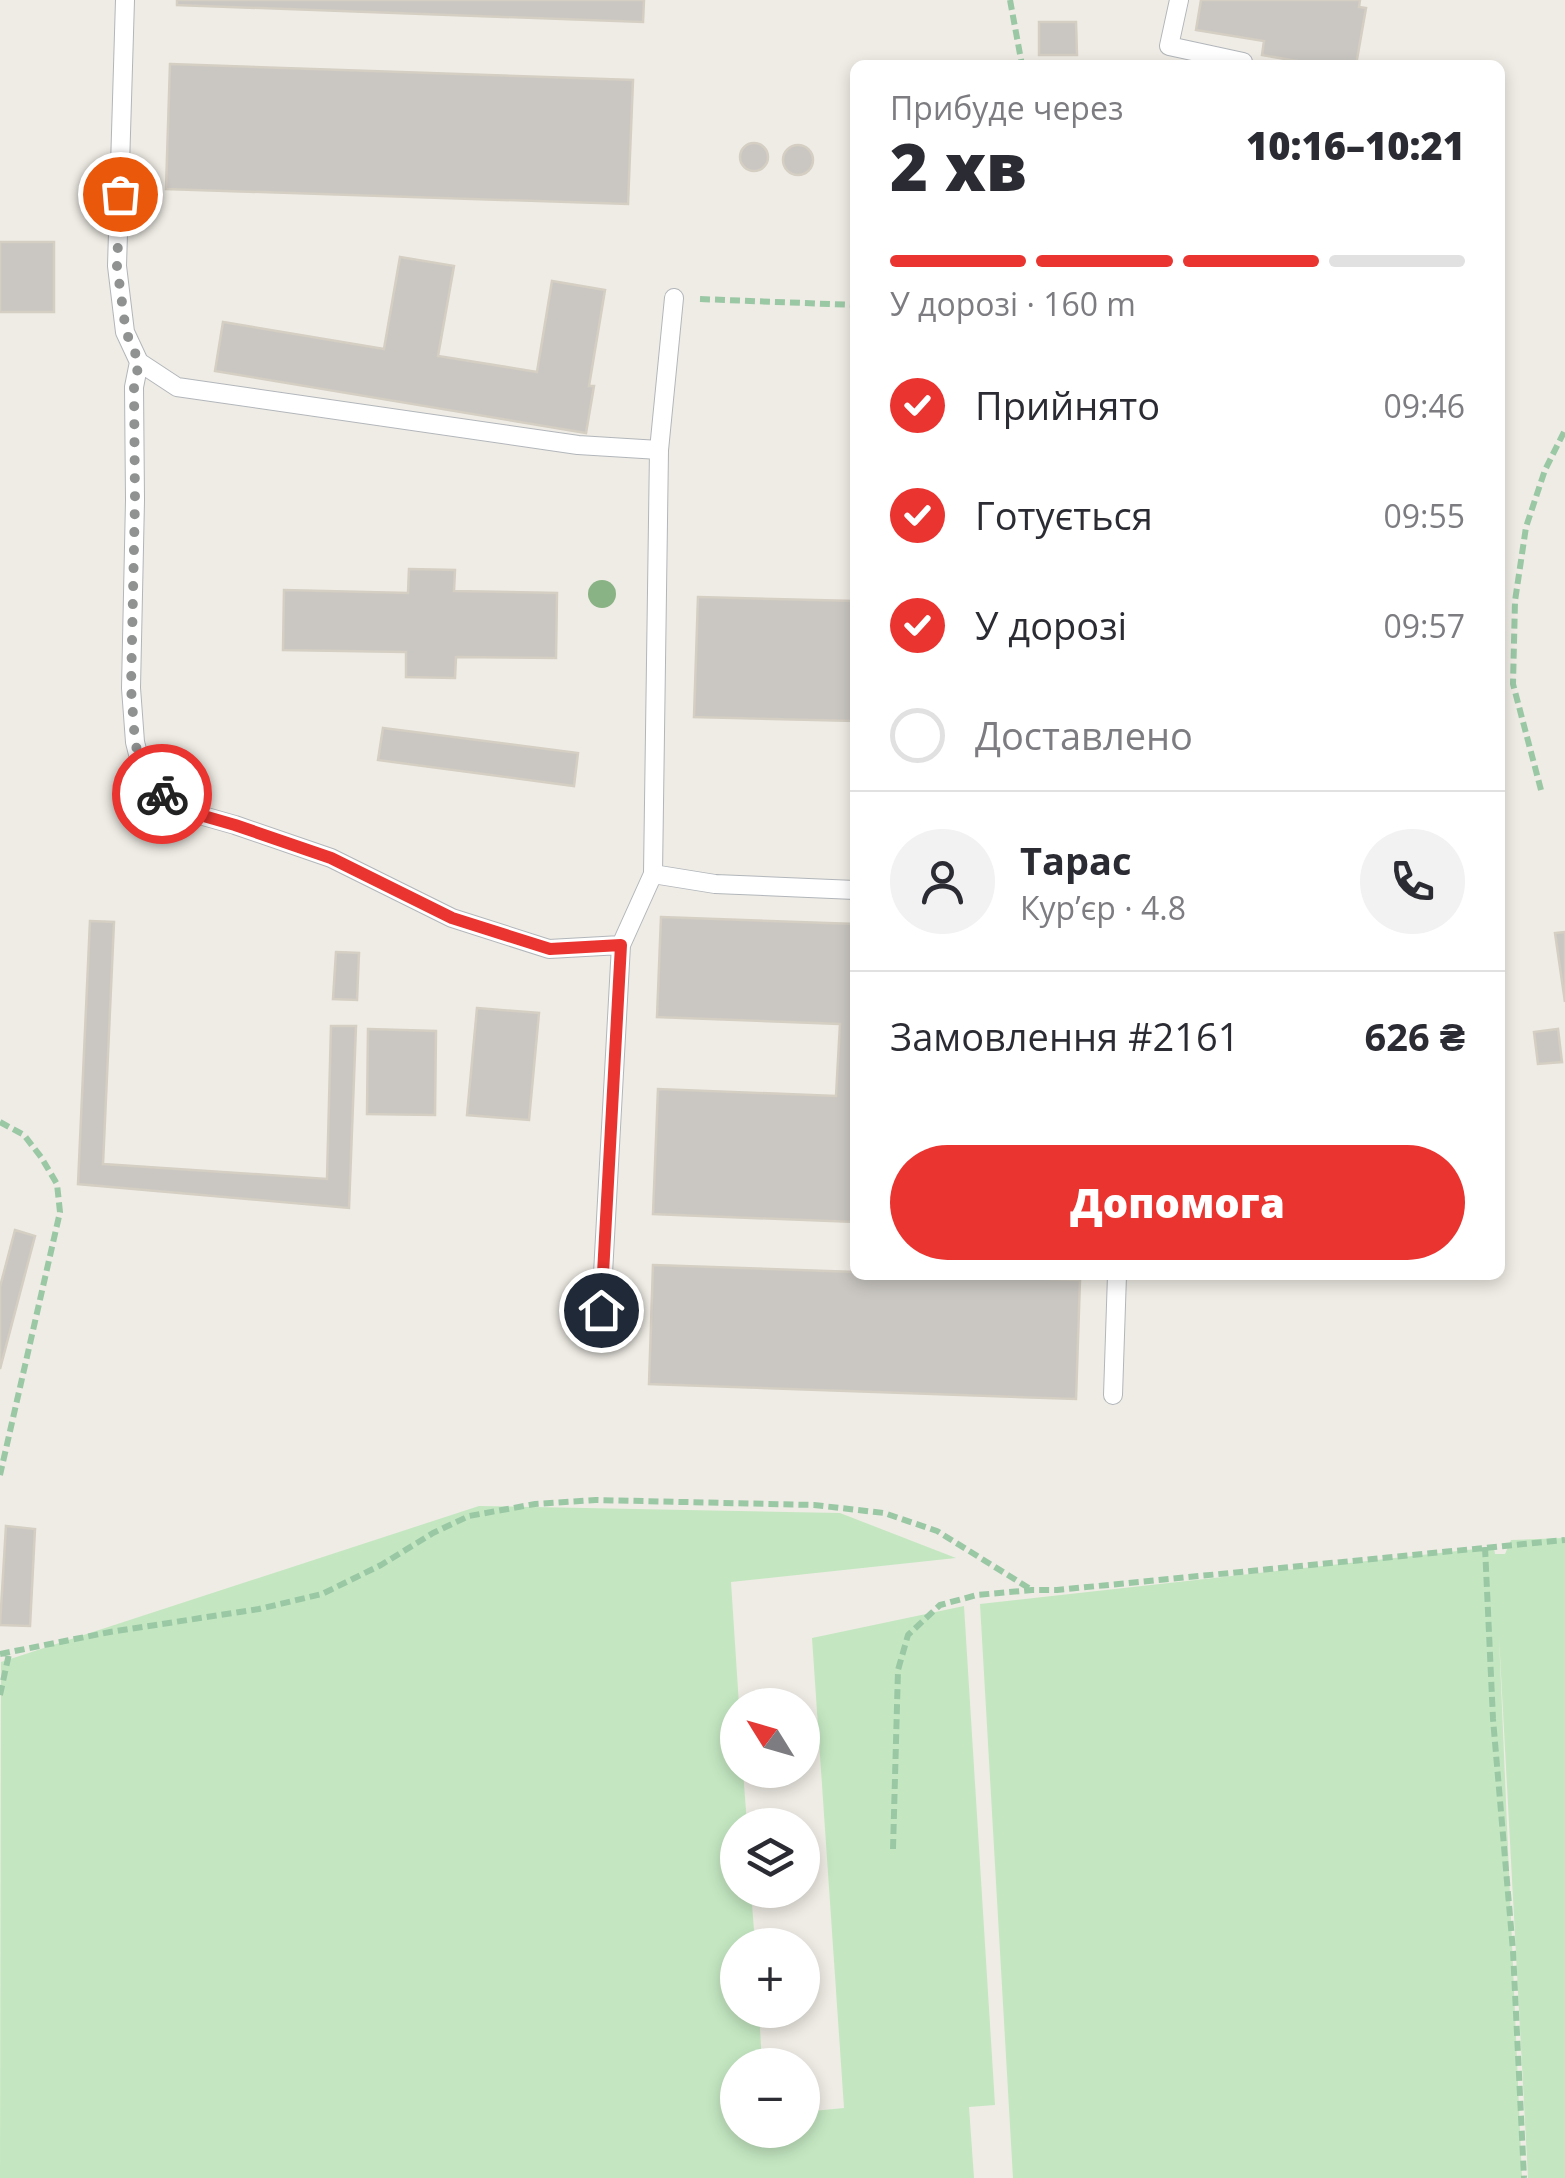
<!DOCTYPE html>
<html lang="uk">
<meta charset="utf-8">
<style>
body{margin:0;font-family:"Open Sans",sans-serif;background:#f2f2f3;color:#2b2b33;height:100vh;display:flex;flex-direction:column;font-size:38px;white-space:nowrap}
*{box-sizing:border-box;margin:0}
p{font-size:32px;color:#7c7c81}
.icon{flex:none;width:55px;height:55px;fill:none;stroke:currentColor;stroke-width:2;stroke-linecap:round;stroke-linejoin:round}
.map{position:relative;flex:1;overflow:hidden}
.panel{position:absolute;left:850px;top:60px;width:655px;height:1220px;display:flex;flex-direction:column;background:#fff;border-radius:15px;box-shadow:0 5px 15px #0003}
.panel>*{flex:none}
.needle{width:65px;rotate:307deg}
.buttons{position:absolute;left:720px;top:1688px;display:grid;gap:20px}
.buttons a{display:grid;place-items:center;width:100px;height:100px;border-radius:50%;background:#fff;box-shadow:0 5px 15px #0003;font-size:50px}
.pin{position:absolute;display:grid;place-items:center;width:85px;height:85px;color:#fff;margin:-42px;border:5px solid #fff;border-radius:50%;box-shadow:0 2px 10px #0007}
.courier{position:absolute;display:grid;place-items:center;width:100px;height:100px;margin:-50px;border:8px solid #ea3430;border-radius:50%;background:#fff;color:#222;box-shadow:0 2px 12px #0007}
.head em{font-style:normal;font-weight:800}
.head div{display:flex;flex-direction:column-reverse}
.head{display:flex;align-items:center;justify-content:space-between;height:170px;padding:0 40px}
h1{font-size:65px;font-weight:800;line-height:75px}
.bar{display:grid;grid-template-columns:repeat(4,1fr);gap:15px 10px;align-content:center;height:120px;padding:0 40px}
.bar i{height:12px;border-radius:8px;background:#e1e1e2}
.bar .on{background:#ea3430}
.bar p{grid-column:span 4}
.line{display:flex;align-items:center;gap:25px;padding:0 40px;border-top:2px solid #e1e1e2}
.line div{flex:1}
.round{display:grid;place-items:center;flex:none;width:105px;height:105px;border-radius:52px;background:#f2f2f3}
ol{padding:0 40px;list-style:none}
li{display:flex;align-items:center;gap:30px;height:110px}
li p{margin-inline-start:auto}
li .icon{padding:10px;border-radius:50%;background:#ea3430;color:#fff;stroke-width:4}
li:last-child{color:#7c7c81}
li i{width:55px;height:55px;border:5px solid #e1e1e2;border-radius:50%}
.button{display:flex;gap:20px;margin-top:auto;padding:20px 40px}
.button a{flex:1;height:115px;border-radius:60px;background:#ea3430;color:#fff;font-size:40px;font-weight:800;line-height:115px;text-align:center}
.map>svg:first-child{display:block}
.green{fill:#c4e7c1}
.building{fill:#cac7c2;stroke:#d4cec3;stroke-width:2.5}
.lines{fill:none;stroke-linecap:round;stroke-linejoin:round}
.service-casing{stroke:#b2b6ba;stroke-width:20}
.path{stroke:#9ac8a5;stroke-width:6;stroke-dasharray:10 5;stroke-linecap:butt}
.service{stroke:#fff;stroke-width:18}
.tree{fill:#89b384}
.done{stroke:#909292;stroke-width:10;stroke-dasharray:0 18}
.route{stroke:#ea3430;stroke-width:12}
</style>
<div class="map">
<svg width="1565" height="2178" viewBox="0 0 1565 2178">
<rect width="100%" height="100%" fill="#efece5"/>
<path class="green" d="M479,1506L840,1513L956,1558L731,1582L739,1705L738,1770H743L747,1825H738V1890H751L755,1945H738V2010H759L762,2065H738V2130H802L803,2112L844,2108L812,1638L964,1606L995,2105L969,2107L974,2178H0L1,1662Z
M1565,1538V2178H1528L1499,1637L1522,2178H1013L980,1604L1494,1547L1495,1554H1505L1511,1540Z"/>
<path class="building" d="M177,0H644L643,22L177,5Z
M1201,0H1360L1359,7L1366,8L1356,65H1320L1262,55L1264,41L1196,30Z
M1039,22H1076L1077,55H1039Z
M170,64L633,80L628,204L166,189Z
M740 157a14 14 0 1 1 28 0a14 14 0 1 1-28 0Z
M783 160a15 15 0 1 1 30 0a15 15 0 1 1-30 0Z
M0,242H54V312H0Z
M400,257L454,266L438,356L537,372L552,281L605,290L589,386H594L586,433L215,371L223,322L384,349Z
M409,569L455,570L454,591L557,593L556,658L456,657L455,678L406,677V652L283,650L284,590L408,593Z
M698,597L855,601V721L694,717Z
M383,728L578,753L574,786L378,760Z
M661,917L855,924V1222L653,1214L658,1089L836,1096L840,1024L657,1017Z
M90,921L114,922L103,1164L327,1179L331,1026H356L349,1208L78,1184Z
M1565,932V1002L1555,933Z
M336,952L359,953L357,1000L333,999Z
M477,1008L539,1013L529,1120L467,1115Z
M368,1029L436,1031L435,1115L367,1114Z
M1558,1029L1562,1062L1538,1064L1534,1032Z
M15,1230L35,1236L0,1369V1287Z
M653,1265L855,1272V1275H934L1080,1280L1076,1399L649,1384Z
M6,1526L35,1529L30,1626L0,1625Z"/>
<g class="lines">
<defs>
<path id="service" d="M125,0L117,266L125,332L139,362L177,387L578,445L659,450L653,874L621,945L601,1310
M1179,0L1169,46L1243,62
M139,362L134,387L135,500L131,688L135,742L143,774L175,808L235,825L331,858L452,918L549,949L621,945
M659,450L674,298
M653,874L715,884L855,890
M1113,1395L1117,1275"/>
</defs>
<use href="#service" class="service-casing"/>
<path class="path" d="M1010,0L1022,65
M700,299L855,305
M1541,790L1513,684L1515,601L1526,527L1545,470L1565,430
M0,1122L24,1135L41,1157L57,1184L60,1212L0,1475
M1485,1547L1493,1719L1513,1951L1524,2178
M0,1654L110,1632L259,1609L322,1594L381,1565L433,1533L469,1516L535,1504L596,1500L814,1505L884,1513L937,1531L1032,1590
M0,1695L9,1654
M893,1849L898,1670L908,1635L940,1605L977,1595L1032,1590H1057L1565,1540"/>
<use href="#service" class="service"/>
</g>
<circle class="tree" cx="602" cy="594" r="14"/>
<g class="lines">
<path class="done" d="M120,194L117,266L126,332L139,362L134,387L135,500L131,688L135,742L143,774L162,794"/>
<path class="route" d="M162,794L176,808L235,825L331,858L452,918L550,949L621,945L601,1310"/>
</g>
</svg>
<div class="buttons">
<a><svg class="needle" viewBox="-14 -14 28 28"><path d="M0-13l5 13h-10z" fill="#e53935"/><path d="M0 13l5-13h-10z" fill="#7c7c81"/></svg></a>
<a><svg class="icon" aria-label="layers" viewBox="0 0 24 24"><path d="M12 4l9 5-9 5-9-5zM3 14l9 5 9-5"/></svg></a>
<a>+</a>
<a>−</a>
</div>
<div class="pin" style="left:120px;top:194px;background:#ea580c"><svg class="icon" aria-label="bag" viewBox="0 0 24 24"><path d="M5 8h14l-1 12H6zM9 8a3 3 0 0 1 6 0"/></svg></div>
<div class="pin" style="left:601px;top:1310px;background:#1f2937"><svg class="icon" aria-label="home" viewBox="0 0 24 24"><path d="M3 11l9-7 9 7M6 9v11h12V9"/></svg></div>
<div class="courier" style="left:162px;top:794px"><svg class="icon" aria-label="bike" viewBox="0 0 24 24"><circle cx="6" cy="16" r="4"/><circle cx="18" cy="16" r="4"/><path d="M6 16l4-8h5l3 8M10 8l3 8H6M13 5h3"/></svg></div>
<section class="panel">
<div class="head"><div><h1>2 хв</h1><p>Прибуде через</p></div><em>10:16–10:21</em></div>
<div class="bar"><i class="on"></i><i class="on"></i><i class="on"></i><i></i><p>У дорозі · 160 m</p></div>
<ol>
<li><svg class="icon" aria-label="check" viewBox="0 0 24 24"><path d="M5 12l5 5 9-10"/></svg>Прийнято<p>09:46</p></li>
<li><svg class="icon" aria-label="check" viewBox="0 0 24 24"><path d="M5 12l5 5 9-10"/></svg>Готується<p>09:55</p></li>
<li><svg class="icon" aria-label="check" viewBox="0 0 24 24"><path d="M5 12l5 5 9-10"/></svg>У дорозі<p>09:57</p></li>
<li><i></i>Доставлено</li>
</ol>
<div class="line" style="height:180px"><a class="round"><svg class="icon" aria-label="person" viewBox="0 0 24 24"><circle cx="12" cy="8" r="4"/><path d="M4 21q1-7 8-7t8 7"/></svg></a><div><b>Тарас</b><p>Кур’єр · 4.8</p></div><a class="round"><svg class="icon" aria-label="phone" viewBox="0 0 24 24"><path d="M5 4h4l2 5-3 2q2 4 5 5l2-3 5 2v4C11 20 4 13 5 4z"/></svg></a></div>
<div class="line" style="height:130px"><div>Замовлення #2161</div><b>626 ₴</b></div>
<div class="button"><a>Допомога</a></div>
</section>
</div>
